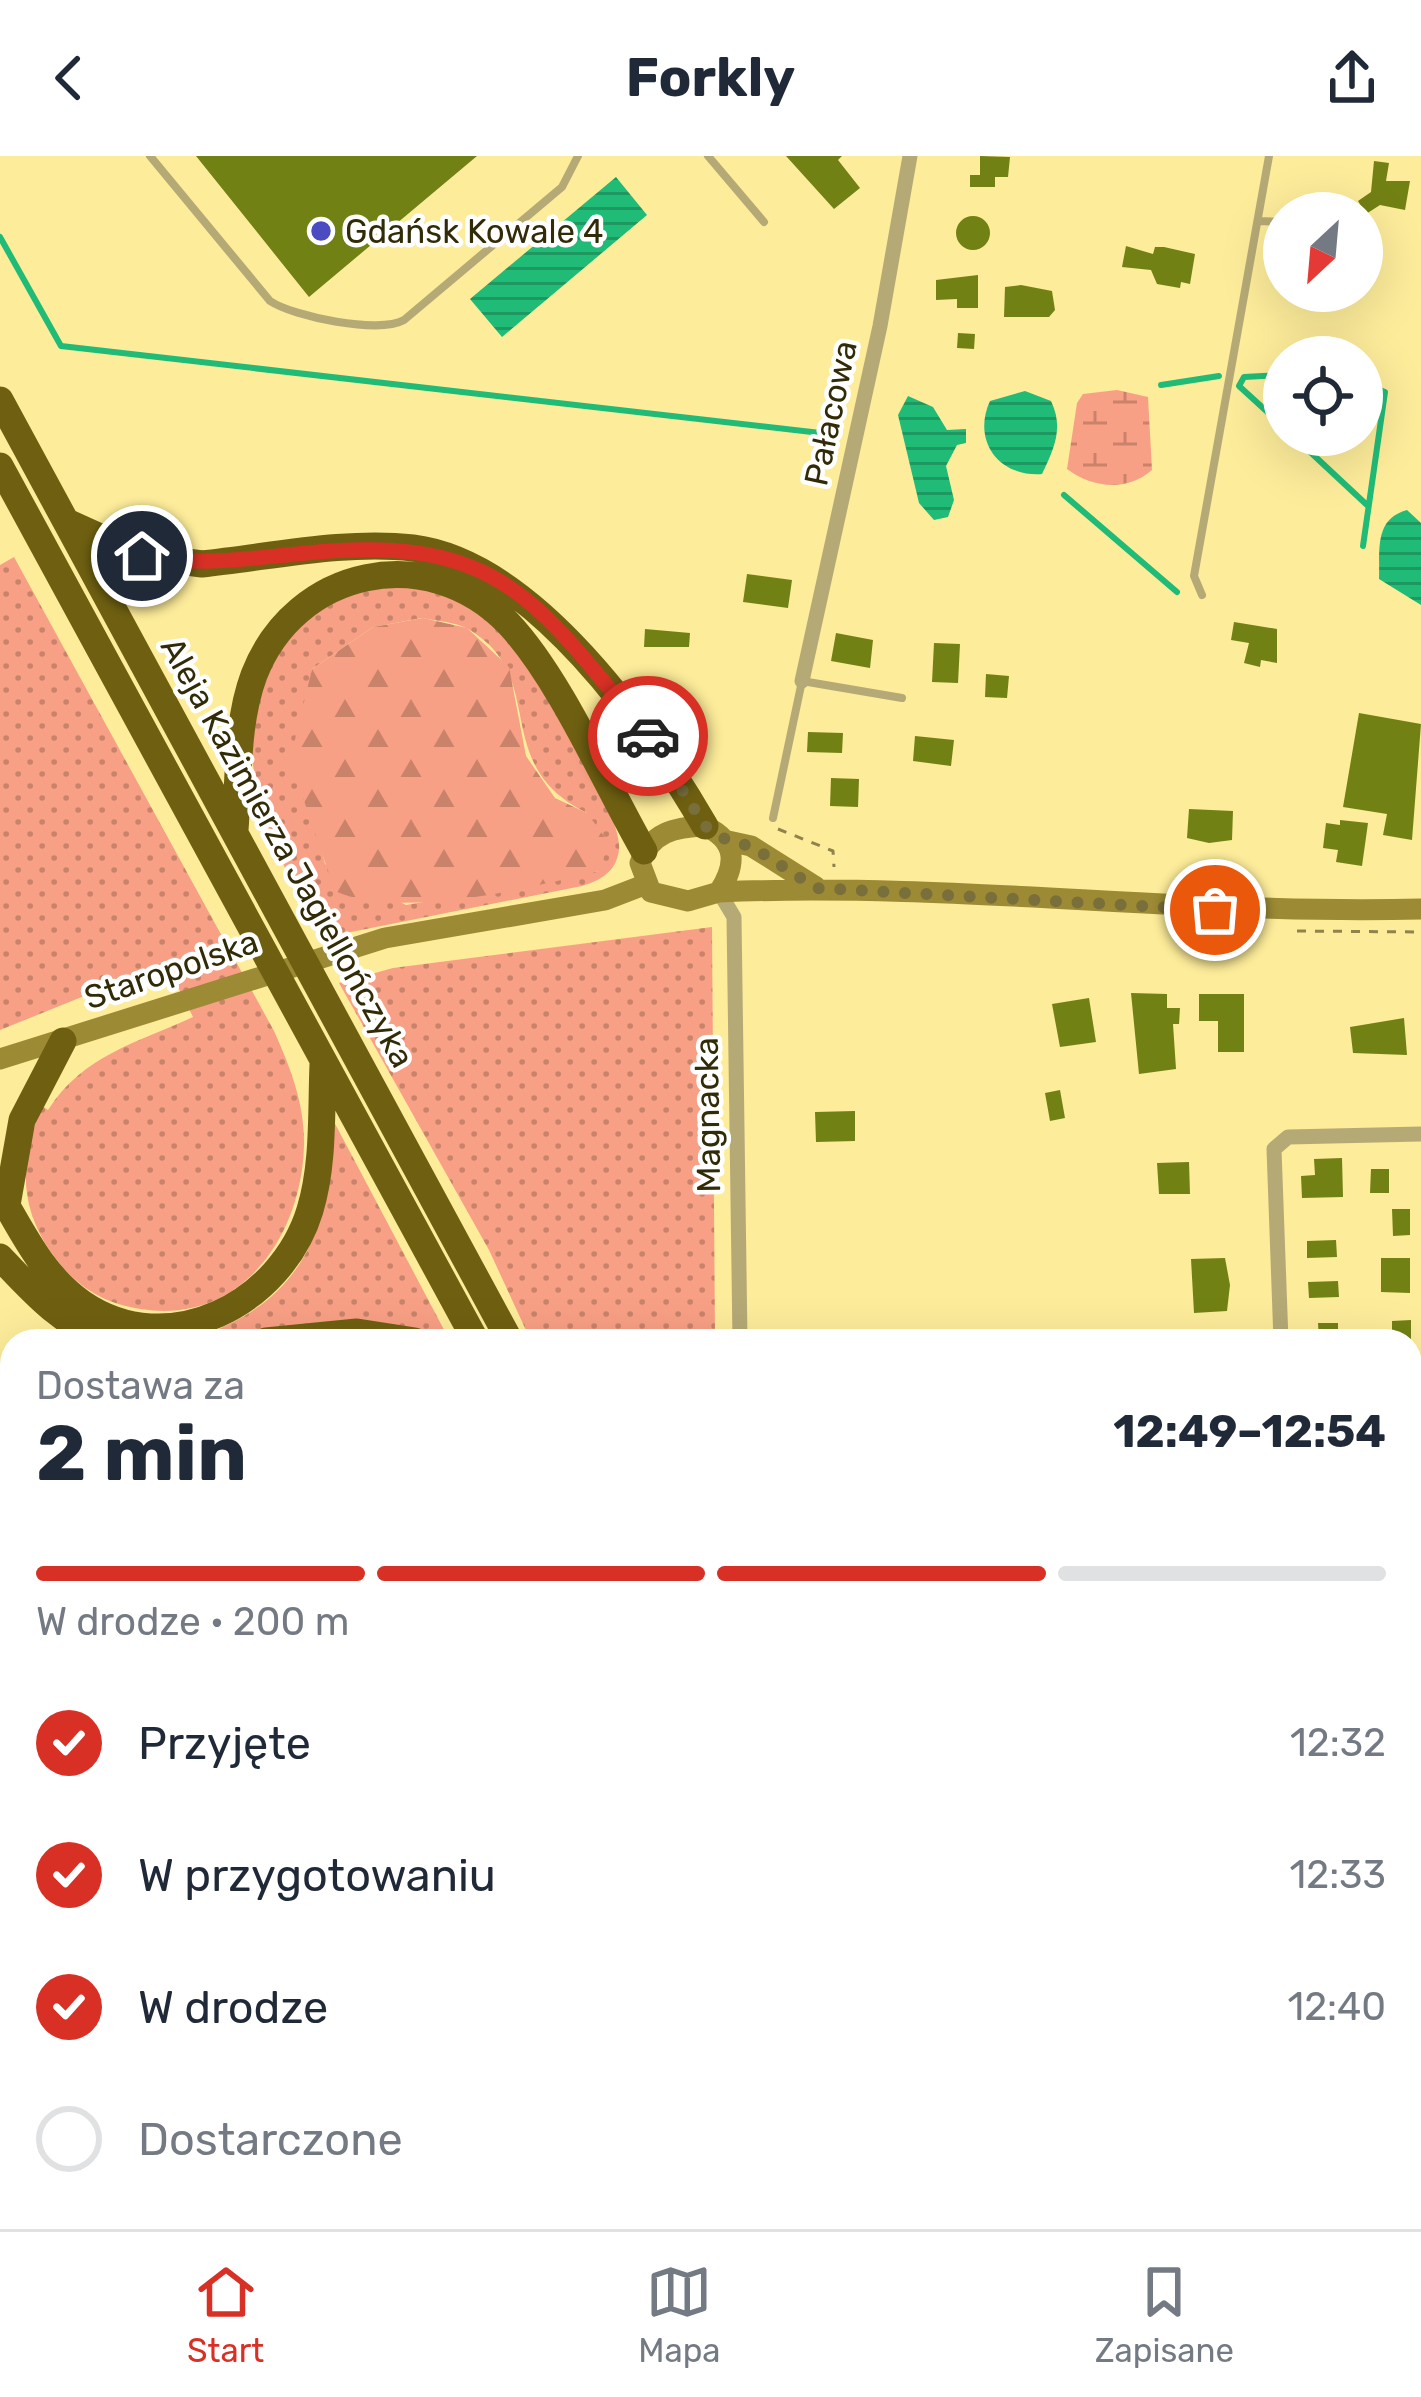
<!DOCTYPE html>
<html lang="pl">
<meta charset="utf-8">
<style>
body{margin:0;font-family:Rubik,sans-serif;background:#f6f6f7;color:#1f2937;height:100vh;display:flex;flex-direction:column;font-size:45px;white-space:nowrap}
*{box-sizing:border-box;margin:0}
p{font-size:39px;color:#747a83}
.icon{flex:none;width:66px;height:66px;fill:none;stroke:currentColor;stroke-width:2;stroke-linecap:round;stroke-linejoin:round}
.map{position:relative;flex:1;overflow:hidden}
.drawer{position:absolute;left:0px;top:1173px;width:1422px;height:900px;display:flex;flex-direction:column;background:#fff;border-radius:36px 36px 0 0;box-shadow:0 12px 48px #0002}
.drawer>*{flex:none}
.needle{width:78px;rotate:206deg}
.buttons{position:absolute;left:1263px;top:36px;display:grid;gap:24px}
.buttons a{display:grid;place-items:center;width:120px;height:120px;border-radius:50%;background:#fff;box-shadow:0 12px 48px #0002;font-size:60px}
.pin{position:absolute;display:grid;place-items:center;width:102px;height:102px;color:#fff;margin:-51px;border:6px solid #fff;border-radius:50%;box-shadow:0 3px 12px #0007}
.courier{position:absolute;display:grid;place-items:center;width:120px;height:120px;margin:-60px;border:9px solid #d93025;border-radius:50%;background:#fff;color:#222;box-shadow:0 3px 15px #0007}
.headline em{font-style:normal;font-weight:700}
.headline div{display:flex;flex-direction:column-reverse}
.headline{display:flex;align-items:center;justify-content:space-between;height:204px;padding:0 36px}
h1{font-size:78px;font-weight:700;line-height:90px}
.bar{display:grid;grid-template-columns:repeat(4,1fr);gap:18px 12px;align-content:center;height:144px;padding:0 36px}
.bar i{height:15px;border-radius:9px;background:#e0e1e3}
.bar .selected{background:#d93025}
.bar p{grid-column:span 4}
ol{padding:0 36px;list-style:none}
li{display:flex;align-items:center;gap:36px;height:132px}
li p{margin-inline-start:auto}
li .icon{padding:12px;border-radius:50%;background:#d93025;color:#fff;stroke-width:4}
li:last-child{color:#747a83}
li i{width:66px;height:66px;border:6px solid #e0e1e3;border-radius:50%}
header{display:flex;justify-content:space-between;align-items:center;height:156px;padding:0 36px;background:#fff;font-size:54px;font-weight:700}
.tab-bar{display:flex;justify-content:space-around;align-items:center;height:168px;border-top:3px solid #e0e1e3;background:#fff;font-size:33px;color:#747a83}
.tab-bar a{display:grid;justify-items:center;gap:6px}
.tab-bar .selected{color:#d93025}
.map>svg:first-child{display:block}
.grass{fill:url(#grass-dots);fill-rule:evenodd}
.forest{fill:url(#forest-firs)}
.wetland{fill:url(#wetland-marsh)}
.water{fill:url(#water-rules)}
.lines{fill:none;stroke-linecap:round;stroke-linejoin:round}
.stream{stroke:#20bb77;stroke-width:6}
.building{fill:#728114}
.path{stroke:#8f834b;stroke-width:3;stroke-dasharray:9 9;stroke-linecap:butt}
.service{stroke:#b5aa76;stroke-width:8}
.minor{stroke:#b5aa76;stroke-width:15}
.secondary{stroke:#9c8a34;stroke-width:21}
.motorway{stroke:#6f6011;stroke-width:27}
.done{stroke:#796f3b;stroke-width:12;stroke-dasharray:0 21.6}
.route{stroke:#d93025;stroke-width:15}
.poi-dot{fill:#4c4cc2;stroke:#fff;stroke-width:4.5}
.labels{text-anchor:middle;stroke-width:9;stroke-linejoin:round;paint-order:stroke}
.poi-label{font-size:33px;fill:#322b08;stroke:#fff;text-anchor:start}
.street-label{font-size:33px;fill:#322b08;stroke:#fff}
</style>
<header><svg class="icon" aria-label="back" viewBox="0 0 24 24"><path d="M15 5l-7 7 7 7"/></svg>Forkly<svg class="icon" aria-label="share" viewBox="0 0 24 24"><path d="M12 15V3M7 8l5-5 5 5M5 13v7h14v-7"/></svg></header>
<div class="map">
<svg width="1421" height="2073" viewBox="0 0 1421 2073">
<defs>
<pattern id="grass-dots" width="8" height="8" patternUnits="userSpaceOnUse" patternTransform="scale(3)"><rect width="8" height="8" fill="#f8a085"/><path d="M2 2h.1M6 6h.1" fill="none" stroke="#c9836b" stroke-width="1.8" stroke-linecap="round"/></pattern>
<pattern id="forest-firs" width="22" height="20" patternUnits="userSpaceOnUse" patternTransform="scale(3)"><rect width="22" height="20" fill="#f8a085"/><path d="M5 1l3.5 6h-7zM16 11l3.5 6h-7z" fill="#c9836b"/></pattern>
<pattern id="wetland-marsh" width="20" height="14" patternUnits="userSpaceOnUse" patternTransform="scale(3)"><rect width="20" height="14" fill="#f8a085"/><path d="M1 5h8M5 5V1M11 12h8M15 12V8" fill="none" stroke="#c9836b"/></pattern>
<pattern id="water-rules" width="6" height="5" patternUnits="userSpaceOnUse" patternTransform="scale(3)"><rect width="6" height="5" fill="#20bb77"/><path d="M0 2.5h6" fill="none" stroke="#1d9860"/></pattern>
</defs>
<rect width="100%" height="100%" fill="#fdec9a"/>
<path class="grass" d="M14,401L274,875C290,911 305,948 304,989C302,1080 241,1169 141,1153C101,1147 74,1129 51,1096C18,1049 20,1002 42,950L48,954C83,899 137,887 193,861L166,807L0,874V409Z
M410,425C433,436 467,444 486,461C520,490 624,654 619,694C616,716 601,724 582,730L321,782C276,697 220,600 274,505C290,479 309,454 338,441C358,431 388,430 410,425ZM422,462C436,465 456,466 468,473C551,521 487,608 587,657L599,715L406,749L325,708C310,646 299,576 312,513L373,471Z
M712,771L715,1185H531L489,1094L339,827L393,812Z
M332,962L450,1185L357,1168L197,1181C304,1146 334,1068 332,962Z
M652,2061H714L715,2073H652Z"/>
<path class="forest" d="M423,462L467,472L509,511L526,600L555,642L587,657L609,687L599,715C529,732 399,764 335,735L290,604L312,513L373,471Z"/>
<path class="wetland" d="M1117,234L1148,241L1152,314C1127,336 1092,332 1067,313L1077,247L1083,238Z"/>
<path class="water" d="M616,21L647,59L502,181L470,143Z
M1025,235L1051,245C1064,272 1054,293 1042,318C998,321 972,284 990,245Z
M908,240L933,251L947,274L966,273V287L957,289L946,310L954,344L948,361L934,364L919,347L898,259Z
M1407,354L1421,367V449L1379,423C1380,394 1374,363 1407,354Z"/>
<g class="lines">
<path class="stream" d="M0,81L61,190L838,279
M1284,219L1244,221L1239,230L1284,271
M1362,227L1385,236L1363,390
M1161,229L1219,220
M1292,279L1367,349
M1064,339L1177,436"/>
</g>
<path class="building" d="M196,0H477L309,141Z
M786,0H842L838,4L860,32L834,53Z
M980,0L1010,1L1008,21H995V31H970V19H980Z
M1374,5L1389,7L1386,25H1410L1405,54L1380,49L1366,58L1358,45L1371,36Z
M956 77a17 17 0 1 1 34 0a17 17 0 1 1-34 0Z
M1126,90L1153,98L1155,91H1164L1195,98L1190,128L1181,126L1180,132L1157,128L1151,114L1122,111Z
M978,119V152H957V143L936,144V124Z
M1021,129L1052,135L1055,154L1049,161H1004L1005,131Z
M958,177L975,178L974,193L957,192Z
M747,418L792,424L788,452L743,446Z
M1234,466L1277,473V507L1261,504L1260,511L1244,507L1249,487L1231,484Z
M645,473L690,477L689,491H644Z
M836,477L873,484L870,512L831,505Z
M934,487L960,488L958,527L932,526Z
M986,518L1009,520L1007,542L985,541Z
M1359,557L1421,568L1412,684L1383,679L1387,658L1343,651Z
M808,576L843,577L842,597L807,596Z
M915,580L954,584L951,610L913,605Z
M831,622L859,623L858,651L830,650Z
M1189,653L1233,655L1232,684L1209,687L1187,682Z
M1340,664L1368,667L1362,710L1336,706L1338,694L1323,692L1326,667L1340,669Z
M1131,837L1167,838V852H1180L1179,868H1173L1176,913L1139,918Z
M1199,838H1244V896H1218V865H1199Z
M1089,842L1096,886L1060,891L1052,848Z
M1404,862L1407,899L1353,897L1350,871Z
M1060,934L1065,962L1050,965L1045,937Z
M855,955V985L816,986L815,956Z
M1342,1002L1343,1041L1302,1042L1301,1020L1315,1019L1314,1003Z
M1189,1006L1190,1038H1159L1157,1007Z
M1371,1013H1389V1037H1370Z
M1392,1053H1410V1079L1393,1080Z
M1336,1084L1337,1101L1307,1102V1085Z
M1225,1102L1230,1129L1227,1155L1194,1157L1191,1103Z
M1381,1102H1410V1137L1381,1136Z
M1338,1125L1339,1141L1309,1142L1308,1126Z
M1411,1164V1185H1347L1392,1179V1165Z
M1318,1167H1338V1185H1319Z
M1410,1260H1420V1276H1410Z
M12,1649V1723L0,1727V1653Z
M12,1943V1958L5,1964L0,1954Z
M12,2032V2061H42L43,2073H8L5,2056L0,2058V2036Z
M368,2061H548V2073H369Z
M897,2061H969L971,2073H899Z
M1079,2061H1359L1360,2073H1081Z"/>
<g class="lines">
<path class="path" d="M778,673L833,695L834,711
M1297,775L1421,776
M0,1883L12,1881"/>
<path class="service" d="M150,0L270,145C294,161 379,178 404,164L562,31L578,0
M708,0L764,66
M1258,65L1284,66
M1202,439L1194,420L1269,0
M773,662L802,525L902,542
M1410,1814L1421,1813
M388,2061L389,2073
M1023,2061L1027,2073
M1405,2061L1407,2073"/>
<path class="minor" d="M802,525L880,170L910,0
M719,736L734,761L740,1185
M1281,1185L1274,993L1288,981L1421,978
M804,2061L805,2073"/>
<path class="secondary" d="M705,670C737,685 737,708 719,736L688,745L651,736L640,707C651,676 675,671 705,670Z
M728,685L751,690L816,731
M719,736C953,726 1187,759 1421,753
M0,903L385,782L605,744L644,729"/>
<path class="motorway" d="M0,244L510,1185
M0,310L476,1185
M67,366L142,400L202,408C270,401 345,384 413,392C533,407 648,572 705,670
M235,674C239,624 236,567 254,519C295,412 428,384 508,467C560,522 605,627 644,695
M0,1038C23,1077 43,1120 82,1147C169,1207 282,1147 310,1054C324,1008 321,956 323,908
M7,1049L22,964L63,885
M0,1101C32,1135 62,1169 108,1185
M266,1185L357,1176L415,1185
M727,2061L728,2073
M757,2061L758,2073"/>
</g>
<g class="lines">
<path class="done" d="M648,580L705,670L728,685L751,690L816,732L1215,754"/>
<path class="route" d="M142,400C198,411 251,402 307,397C498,378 535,442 648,580"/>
</g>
<circle class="poi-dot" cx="321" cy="75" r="12"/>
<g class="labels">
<g class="poi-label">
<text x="345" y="87">Gdańsk Kowale 4</text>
</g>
<g class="street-label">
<text transform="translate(830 257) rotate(-78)" y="12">Pałacowa</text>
<text transform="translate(288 696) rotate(61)" y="12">Aleja Kazimierza Jagiellończyka</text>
<text transform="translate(171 813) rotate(-19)" y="12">Staropolska</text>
<text transform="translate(707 959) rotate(-91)" y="12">Magnacka</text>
</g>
</g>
</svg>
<div class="buttons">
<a><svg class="needle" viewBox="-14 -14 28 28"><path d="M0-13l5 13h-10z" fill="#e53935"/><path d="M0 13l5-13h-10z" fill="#747a83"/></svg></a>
<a><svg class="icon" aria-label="locate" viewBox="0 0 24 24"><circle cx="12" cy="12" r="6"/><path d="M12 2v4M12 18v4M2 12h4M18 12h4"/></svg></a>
</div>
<div class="pin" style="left:1215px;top:754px;background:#ea580c"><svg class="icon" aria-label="bag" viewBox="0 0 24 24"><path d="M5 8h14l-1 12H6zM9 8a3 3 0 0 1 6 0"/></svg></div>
<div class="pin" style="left:142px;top:400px;background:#1f2937"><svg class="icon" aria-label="home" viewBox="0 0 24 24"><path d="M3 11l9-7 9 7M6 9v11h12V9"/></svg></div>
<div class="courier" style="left:648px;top:580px"><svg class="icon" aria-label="car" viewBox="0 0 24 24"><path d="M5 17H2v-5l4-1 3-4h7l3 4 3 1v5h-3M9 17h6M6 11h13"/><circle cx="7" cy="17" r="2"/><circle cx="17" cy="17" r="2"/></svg></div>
<section class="drawer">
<div class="headline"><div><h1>2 min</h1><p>Dostawa za</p></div><em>12:49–12:54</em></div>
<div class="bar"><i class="selected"></i><i class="selected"></i><i class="selected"></i><i></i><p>W drodze · 200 m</p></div>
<ol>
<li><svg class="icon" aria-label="check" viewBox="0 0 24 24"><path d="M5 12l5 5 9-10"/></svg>Przyjęte<p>12:32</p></li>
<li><svg class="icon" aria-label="check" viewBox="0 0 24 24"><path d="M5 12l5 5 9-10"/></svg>W przygotowaniu<p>12:33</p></li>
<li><svg class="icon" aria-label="check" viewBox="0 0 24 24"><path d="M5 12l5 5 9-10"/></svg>W drodze<p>12:40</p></li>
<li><i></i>Dostarczone</li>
</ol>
</section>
</div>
<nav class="tab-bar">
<a class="selected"><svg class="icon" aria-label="home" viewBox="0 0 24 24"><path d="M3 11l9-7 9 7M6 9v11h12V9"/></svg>Start</a>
<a><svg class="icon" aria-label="map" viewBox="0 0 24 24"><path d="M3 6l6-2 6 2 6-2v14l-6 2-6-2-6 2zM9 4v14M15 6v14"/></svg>Mapa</a>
<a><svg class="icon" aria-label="saved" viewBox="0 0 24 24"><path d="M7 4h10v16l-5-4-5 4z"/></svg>Zapisane</a>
</nav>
